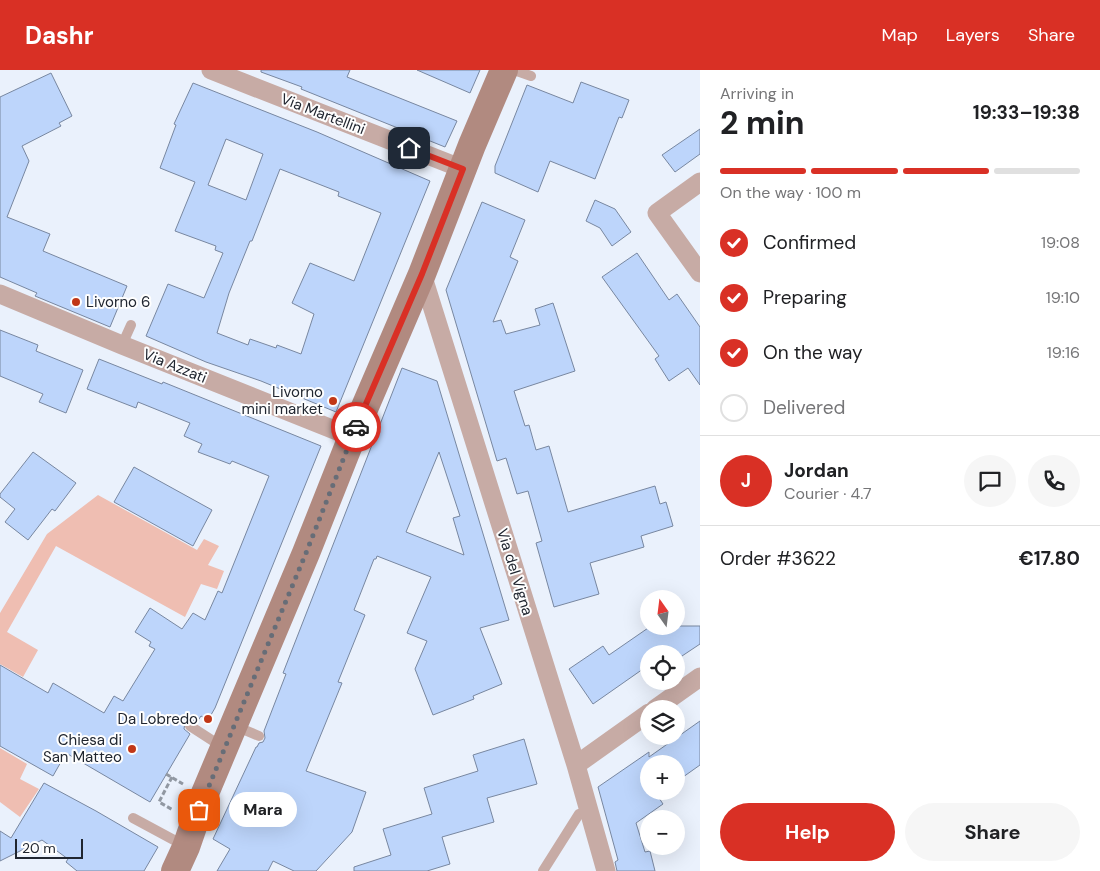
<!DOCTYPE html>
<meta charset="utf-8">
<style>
body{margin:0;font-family:"DM Sans",sans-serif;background:#f6f6f6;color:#202124;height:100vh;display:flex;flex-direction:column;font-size:19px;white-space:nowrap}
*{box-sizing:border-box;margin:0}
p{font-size:16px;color:#757577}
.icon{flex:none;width:28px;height:28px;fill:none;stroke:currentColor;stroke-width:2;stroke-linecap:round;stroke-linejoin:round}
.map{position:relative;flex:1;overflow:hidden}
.details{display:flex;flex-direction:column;background:#fff;width:400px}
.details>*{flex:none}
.needle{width:32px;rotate:346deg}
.controls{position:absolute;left:640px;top:520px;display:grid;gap:10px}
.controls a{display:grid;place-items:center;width:45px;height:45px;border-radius:50%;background:#fff;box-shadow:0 5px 20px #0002;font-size:25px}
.scale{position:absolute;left:15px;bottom:12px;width:68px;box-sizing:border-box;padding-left:5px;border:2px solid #202630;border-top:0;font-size:14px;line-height:18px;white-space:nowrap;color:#202630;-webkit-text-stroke:4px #fefefe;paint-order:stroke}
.pin{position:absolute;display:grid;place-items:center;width:42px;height:42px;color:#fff;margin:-21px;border-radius:10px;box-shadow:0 2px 8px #0006}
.courier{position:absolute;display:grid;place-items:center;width:50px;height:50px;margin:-25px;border:4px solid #d93025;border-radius:50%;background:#fff;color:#222;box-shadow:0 1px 6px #0007}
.bubble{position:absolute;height:35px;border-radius:18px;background:#fff;box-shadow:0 5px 20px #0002;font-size:16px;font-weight:700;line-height:35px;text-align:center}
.headline em{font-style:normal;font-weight:700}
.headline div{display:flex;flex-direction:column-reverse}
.headline{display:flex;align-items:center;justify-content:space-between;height:85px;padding:0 20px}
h1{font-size:32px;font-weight:700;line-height:38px}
.bar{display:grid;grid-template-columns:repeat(4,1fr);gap:8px 5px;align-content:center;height:60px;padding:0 20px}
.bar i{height:6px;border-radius:4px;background:#e0e0e0}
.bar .current{background:#d93025}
.bar p{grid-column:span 4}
.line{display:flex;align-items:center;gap:12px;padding:0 20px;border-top:1px solid #e0e0e0}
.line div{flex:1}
.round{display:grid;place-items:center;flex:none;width:52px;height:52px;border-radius:26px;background:#f6f6f6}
ol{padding:0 20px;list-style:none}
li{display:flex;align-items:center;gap:15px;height:55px}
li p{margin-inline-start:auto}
li .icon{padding:5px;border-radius:50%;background:#d93025;color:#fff;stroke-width:4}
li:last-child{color:#757577}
li i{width:28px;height:28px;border:2px solid #e0e0e0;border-radius:50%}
.action{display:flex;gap:10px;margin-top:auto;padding:10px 20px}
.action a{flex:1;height:58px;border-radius:30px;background:#d93025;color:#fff;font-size:20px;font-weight:700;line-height:58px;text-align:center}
.action a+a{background:#f6f6f6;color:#202124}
header{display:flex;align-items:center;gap:30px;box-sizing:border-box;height:70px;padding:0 25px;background:#d93025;color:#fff}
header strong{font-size:24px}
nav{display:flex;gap:28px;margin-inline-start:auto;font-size:18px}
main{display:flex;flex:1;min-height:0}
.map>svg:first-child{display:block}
.green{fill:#efbeb2}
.building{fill:#bdd5fb;stroke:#7887a0;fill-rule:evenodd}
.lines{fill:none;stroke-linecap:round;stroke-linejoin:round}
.path{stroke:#9198a2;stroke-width:3;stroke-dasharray:5 2.5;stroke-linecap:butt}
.lane{stroke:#c7aba5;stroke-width:10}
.street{stroke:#c7aba5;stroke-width:19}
.secondary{stroke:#b18a80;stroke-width:28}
.done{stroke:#676d77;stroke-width:5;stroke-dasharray:0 9}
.route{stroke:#d93025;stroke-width:6}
.poi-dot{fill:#c13717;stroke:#fefefe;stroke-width:2}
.labels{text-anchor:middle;stroke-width:4;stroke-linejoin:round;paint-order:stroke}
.street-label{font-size:15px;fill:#202630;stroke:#fefefe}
.poi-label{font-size:15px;fill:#202630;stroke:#fefefe;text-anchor:end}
</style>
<header>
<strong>Dashr</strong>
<nav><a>Map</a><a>Layers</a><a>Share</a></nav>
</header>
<main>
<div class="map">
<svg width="700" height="801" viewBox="0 0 700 801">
<rect width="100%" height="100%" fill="#eaf1fc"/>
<path class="green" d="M98,425L197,480L204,469L219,476L208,495L224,501L217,519L201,514L185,547L56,476L7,562L38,580L23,607L0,594V543L47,464Z
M0,678L27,694L20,709L39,719L20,747L0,732Z"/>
<path class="building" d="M261,0H350L347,7L457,51L445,77L301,19L302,17L261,2Z
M417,0H480L470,23Z
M51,3L72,46L59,53L61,56L22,76L29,91L7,147L50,164L43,181L127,216L110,257L35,226L37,223L0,207V27Z
M581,12L629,30L622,48L619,47L595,109L550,91L538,122L495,103V96L527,15L573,33Z
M193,13L317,62L430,111L336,342L261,311L206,292L146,266L168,214L204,228L223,183L215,180L216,176L175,161L195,112L160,98L176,55L174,54ZM226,69L263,84L246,130L208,115ZM280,99L339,122L338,126L381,143L354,211L310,193L292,233L314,244L301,284L277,275L276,278L250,269L248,275L217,263L229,223L250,171H252Z
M700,59V84L675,102L662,85Z
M595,130L615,139L631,162L612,176L600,158L586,151Z
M482,132L525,150L510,187L518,191L493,252L501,250L506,264L540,255L535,239L553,233L575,301L514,321L525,356L529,355L536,380L549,376L568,442L655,416L660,434L666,432L673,456L641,466L644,477L590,493L599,524L554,537L536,473L542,471L528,421L517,424L506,388L497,391L446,220Z
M637,183L669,230L677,224L700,257V315L688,298L669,311L655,289L659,286L602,207Z
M0,260L38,275L36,281L83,300L66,343L39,332L43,324L0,306Z
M99,289L162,314L163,312L321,376L215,638L208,650L201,646L197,652L190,649L185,652L184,659L190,664L150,732L66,683L53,706L0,676V595L48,623L53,613L104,643L114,626L123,631L155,579L149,576L151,572L135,562L150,538L182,559L193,543L205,550L218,521L222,523L269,406L232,391L230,394L198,382L202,374L184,366L190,353L138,332L136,338L87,319Z
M402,298L437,311L509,550L480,558L502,614L473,626L474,629L433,645L415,599L427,571L407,563L431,507L377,486L376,489H374L354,540L365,545L338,612L342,613L306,701L366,722L352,762L316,801H294L273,791L268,801H217L230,779L213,769L256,677H257L259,673L263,672L265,668L264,661L286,604L283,603ZM439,382L460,446L453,448L464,485L406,462Z
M33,382L76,413L55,441L52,439L28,470L5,452L15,439L0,427V424Z
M134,397L212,440L193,476L114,432Z
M651,556H700V574L676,590V584H649V607L643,599L593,634L569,599L603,576L609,585Z
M700,651V695L676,712V694H649V721H662L657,725L663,734L636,753L645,782L650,781L655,801H617L615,792L618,790L598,717L649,682V687Z
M524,669L537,714L487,728L494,752L442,767L450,794L427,801H354V797L391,785L383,759L432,744L424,718L478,701L473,685Z
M44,713L96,741L158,777L144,801H77L66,792L68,789L42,770L0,791V761L11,768Z"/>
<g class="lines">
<path class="path" d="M166,704L183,714
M172,707L159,732L173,740"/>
<path class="lane" d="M514,0L531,6
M122,275L131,255
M190,656L224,678
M235,656L259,666
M133,748L185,776
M543,801L579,744L588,741"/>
<path class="street" d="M211,0L463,99
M700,112L657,143L700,203
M422,204L576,695L606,801
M0,224L122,275L352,367
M655,639L700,607
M576,695L649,643"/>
<path class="secondary" d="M175,801L186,777L203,728L306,483L352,367L422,204L472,75L504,0"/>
</g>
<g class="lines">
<path class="done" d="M199,740L306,483L356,357"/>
<path class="route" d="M356,357L422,204L463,99L409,78"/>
</g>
<g class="poi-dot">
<circle cx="76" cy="232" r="5"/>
<circle cx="333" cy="331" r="5"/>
<circle cx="208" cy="649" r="5"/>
<circle cx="132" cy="679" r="5"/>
</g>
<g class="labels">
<g class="street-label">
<text transform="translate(323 44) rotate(21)" y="5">Via Martellini</text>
<text transform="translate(175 296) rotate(22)" y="5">Via Azzati</text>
<text transform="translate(515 502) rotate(73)" y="5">Via del Vigna</text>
</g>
<g class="poi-label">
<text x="86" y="237" text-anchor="start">Livorno 6</text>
<text x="323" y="327">Livorno<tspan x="323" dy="17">mini market</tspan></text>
<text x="198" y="654">Da Lobredo</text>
<text x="122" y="675">Chiesa di<tspan x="122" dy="17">San Matteo</tspan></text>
</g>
</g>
</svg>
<div class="controls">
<a><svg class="needle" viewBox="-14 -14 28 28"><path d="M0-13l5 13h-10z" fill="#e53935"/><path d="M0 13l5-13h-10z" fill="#757577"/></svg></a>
<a><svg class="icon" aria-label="locate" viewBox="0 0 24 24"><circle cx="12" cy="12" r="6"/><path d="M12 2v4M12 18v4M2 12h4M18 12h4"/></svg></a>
<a><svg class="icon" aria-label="layers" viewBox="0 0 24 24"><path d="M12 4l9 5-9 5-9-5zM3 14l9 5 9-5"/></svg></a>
<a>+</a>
<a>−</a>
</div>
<div class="scale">20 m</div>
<div class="pin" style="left:199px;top:740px;background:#ea580c"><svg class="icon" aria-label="bag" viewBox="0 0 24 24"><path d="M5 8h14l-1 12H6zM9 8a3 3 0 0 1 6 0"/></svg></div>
<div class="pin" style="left:409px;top:78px;background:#1f2937"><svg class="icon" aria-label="home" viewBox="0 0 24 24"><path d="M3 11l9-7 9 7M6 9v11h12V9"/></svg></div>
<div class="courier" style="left:356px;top:357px"><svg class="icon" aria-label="car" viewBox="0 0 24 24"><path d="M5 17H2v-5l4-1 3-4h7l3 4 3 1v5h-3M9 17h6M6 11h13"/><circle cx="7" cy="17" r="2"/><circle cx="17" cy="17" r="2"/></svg></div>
<div class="bubble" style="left:229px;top:722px;width:68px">Mara</div>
</div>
<section class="details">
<div class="headline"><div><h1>2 min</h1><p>Arriving in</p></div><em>19:33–19:38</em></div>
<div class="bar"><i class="current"></i><i class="current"></i><i class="current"></i><i></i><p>On the way · 100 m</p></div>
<ol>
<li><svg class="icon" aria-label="check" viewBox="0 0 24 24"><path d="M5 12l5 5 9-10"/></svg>Confirmed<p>19:08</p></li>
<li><svg class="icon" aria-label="check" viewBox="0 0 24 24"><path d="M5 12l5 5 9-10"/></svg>Preparing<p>19:10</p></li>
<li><svg class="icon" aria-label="check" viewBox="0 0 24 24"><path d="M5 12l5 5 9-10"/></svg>On the way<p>19:16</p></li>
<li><i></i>Delivered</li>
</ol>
<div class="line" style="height:90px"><b class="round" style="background:#d93025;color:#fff">J</b><div><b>Jordan</b><p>Courier · 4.7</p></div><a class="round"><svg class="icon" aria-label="chat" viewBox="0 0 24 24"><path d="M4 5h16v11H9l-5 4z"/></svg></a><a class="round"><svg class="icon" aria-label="phone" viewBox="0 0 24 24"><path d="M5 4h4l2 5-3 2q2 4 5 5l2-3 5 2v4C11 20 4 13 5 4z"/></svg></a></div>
<div class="line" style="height:65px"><div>Order #3622</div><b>€17.80</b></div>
<div class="action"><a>Help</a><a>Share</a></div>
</section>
</main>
